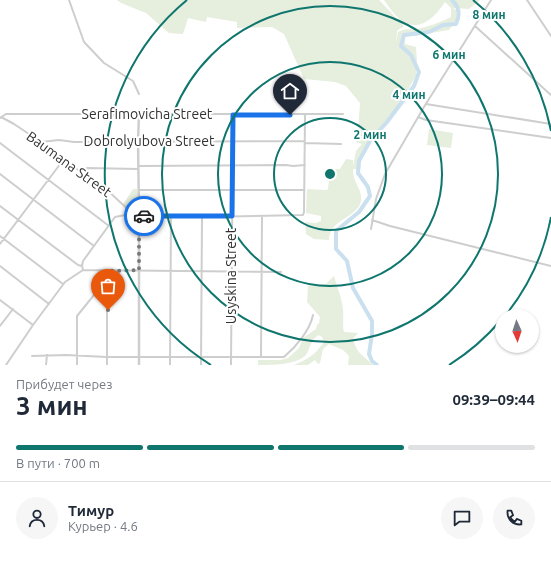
<!DOCTYPE html>
<html lang="ru">
<meta charset="utf-8">
<style>
body{margin:0;font-family:Ubuntu,sans-serif;background:#f6f6f7;color:#1f2937;height:100vh;display:flex;flex-direction:column;font-size:15px;white-space:nowrap}
*{box-sizing:border-box;margin:0}
p{font-size:13px;color:#747a83}
.icon{flex:none;width:22px;height:22px;fill:none;stroke:currentColor;stroke-width:2;stroke-linecap:round;stroke-linejoin:round}
.map{position:relative;height:365px;overflow:hidden}
.panel{display:flex;flex-direction:column;background:#fff;flex:1}
.panel>*{flex:none}
.needle{width:26px;rotate:177deg}
.fabs{position:absolute;left:495px;top:309px;display:grid;gap:8px}
.fabs a{display:grid;place-items:center;width:44px;height:44px;border-radius:50%;background:#fff;box-shadow:0 1px 3px #0004;font-size:20px}
.pin{position:absolute;display:grid;place-items:center;width:34px;height:34px;color:#fff;margin:-41px -17px;border-radius:50% 50% 50% 0;rotate:-45deg;box-shadow:0 0 4px #0007}
.pin .icon{rotate:45deg}
.courier{position:absolute;display:grid;place-items:center;width:40px;height:40px;margin:-20px;border:3px solid #1a73e8;border-radius:50%;background:#fff;color:#222;box-shadow:0 1px 5px #0007}
.overview em{font-style:normal;font-weight:700}
.overview div{display:flex;flex-direction:column-reverse}
.overview{display:flex;align-items:center;justify-content:space-between;height:68px;padding:0 16px}
h1{font-size:26px;font-weight:700;line-height:30px}
.bar{display:grid;grid-template-columns:repeat(4,1fr);gap:6px 4px;align-content:center;height:48px;padding:0 16px}
.bar i{height:5px;border-radius:3px;background:#e0e1e3}
.bar .selected{background:#0f766e}
.bar p{grid-column:span 4}
.line{display:flex;align-items:center;gap:10px;padding:0 16px;border-top:1px solid #e0e1e3}
.line div{flex:1}
.round{display:grid;place-items:center;flex:none;width:42px;height:42px;border-radius:21px;background:#f6f6f7}
.map>svg:first-child{display:block}
.green{fill:#e6eede}
.lines{fill:none;stroke-linecap:round;stroke-linejoin:round}
.river{stroke:#cae0ee;stroke-width:4}
.minor{stroke:#cecece;stroke-width:2}
.tertiary{stroke:#cecece;stroke-width:2.5}
.done{stroke:#797979;stroke-width:4;stroke-dasharray:0 7.2}
.route{stroke:#1a73e8;stroke-width:5}
.ring{fill:none;stroke:#0f766e;stroke-width:2}
.labels{text-anchor:middle;stroke-width:4;stroke-linejoin:round;paint-order:stroke}
.street-label{font-size:14px;fill:#313131;stroke:#fff}
.centre{fill:#0f766e;stroke:#fff;stroke-width:2}
.ring-label{font-size:12px;text-anchor:middle;font-weight:bold;fill:#0f766e;stroke:#fff;stroke-width:4;stroke-linejoin:round;paint-order:stroke}
</style>
<div class="map">
<svg width="551" height="365" viewBox="0 0 551 365">
<rect width="100%" height="100%" fill="#fff"/>
<path class="green" d="M117,0H379L404,26L397,31L396,42L398,32C405,28 410,30 417,29C425,28 444,21 451,17V8L445,2C436,16 420,33 402,21C395,16 389,7 384,0H480L469,9L453,8L457,11L456,20L449,30L405,37V44L416,47L417,62L416,75L396,113L362,151L360,169H353C353,182 360,187 361,196C363,213 341,217 333,228C330,232 329,236 329,240L314,239L306,234L305,222L316,223L321,221V216L306,213L307,189L326,190L328,189L330,171L332,169H340L346,159L353,160V166L356,151L362,144L356,142L358,133L360,103L346,86L335,82L304,79L284,34L272,27L237,28V22L207,17L206,22L188,18L183,34L169,33L146,13L121,3Z
M429,129L453,133L451,148L427,145Z
M133,189H137L138,206L136,214H134L123,204Z
M334,276C337,287 342,298 343,310C344,318 342,324 344,332L358,333L353,339C357,354 362,354 373,365H348L349,356L343,350L329,344L323,349L320,363L318,364L315,360L308,365H294C308,359 315,355 324,342L322,337L318,335C308,344 311,349 305,356C294,365 272,365 258,365V360H281L288,358L299,348L303,338L316,329L317,325L319,323L320,317L307,302L308,286L326,284Z"/>
<g class="lines">
<path class="river" d="M377,365L372,361L369,354L372,334V321L353,288L347,261L336,249V231L359,212L370,196L368,187L358,173L359,161L370,141L387,122L414,86L419,72L411,55L401,46L404,35L429,32L443,25L456,24C460,15 460,8 452,0"/>
<path class="minor" d="M69,0L84,42L104,63L133,81L139,94
M527,0L551,36
M475,26L551,95
M426,104L551,124
M1,117L14,124L41,142L43,146L106,189L134,215
M418,117L426,120L551,138
M0,118L6,114H343
M41,142L59,140L74,142L304,141
M0,143L109,226
M305,143L341,144
M138,166L286,165L293,166L305,165
M83,173L87,168L138,169
M0,174L94,246
M139,190H304
M0,206L78,265L82,266
M372,220L390,226L551,266
M371,229L376,199L385,174L424,107L491,0
M0,236L63,284
M0,244L64,159
M0,266L49,304
M83,270L281,272
M0,300L33,325
M0,326L13,309
M32,356L66,355L107,357H284C296,347 310,330 313,315
M261,356L262,216
M6,365L33,325L65,282L83,270L82,266L83,261L115,217L125,215L202,217L303,215L304,212L305,115
M46,365L47,355
M77,365V316L98,290L107,276
M107,365V310L106,285L108,271
M170,365L171,216
M201,365L202,217
M231,365L233,115"/>
<path class="tertiary" d="M139,365V216L138,141L139,114"/>
</g>
<g class="lines">
<path class="done" d="M108,310L106,285L108,271L139,270V216H144"/>
<path class="route" d="M144,216H232L233,115H290"/>
</g>
<g class="ring">
<circle cx="330" cy="174" r="56"/>
<circle cx="330" cy="174" r="112"/>
<circle cx="330" cy="174" r="168"/>
<path d="M551 217A225 225 0 0 1 505 316M501 320A225 225 0 0 1 449 365M211 365A225 225 0 0 1 187 0M473 0A225 225 0 0 1 551 131"/>
</g>
<g class="labels">
<g class="street-label">
<text x="147" y="119">Serafimovicha Street</text>
<text x="149" y="146">Dobrolyubova Street</text>
<text transform="translate(69 164) rotate(36)" y="5">Baumana Street</text>
<text transform="translate(231 276) rotate(-90)" y="5">Usyskina Street</text>
</g>
</g>
<circle cx="330" cy="174" r="6" class="centre"/>
<g class="ring-label">
<text x="489" y="19">8 мин</text>
<text x="449" y="59">6 мин</text>
<text x="409" y="99">4 мин</text>
<text x="370" y="139">2 мин</text>
</g>
</svg>
<div class="fabs">
<a><svg class="needle" viewBox="-14 -14 28 28"><path d="M0-13l5 13h-10z" fill="#e53935"/><path d="M0 13l5-13h-10z" fill="#747a83"/></svg></a>
</div>
<div class="pin" style="left:108px;top:310px;background:#ea580c"><svg class="icon" aria-label="bag" viewBox="0 0 24 24"><path d="M5 8h14l-1 12H6zM9 8a3 3 0 0 1 6 0"/></svg></div>
<div class="pin" style="left:290px;top:115px;background:#1f2937"><svg class="icon" aria-label="home" viewBox="0 0 24 24"><path d="M3 11l9-7 9 7M6 9v11h12V9"/></svg></div>
<div class="courier" style="left:144px;top:216px"><svg class="icon" aria-label="car" viewBox="0 0 24 24"><path d="M5 17H2v-5l4-1 3-4h7l3 4 3 1v5h-3M9 17h6M6 11h13"/><circle cx="7" cy="17" r="2"/><circle cx="17" cy="17" r="2"/></svg></div>
</div>
<section class="panel">
<div class="overview"><div><h1>3 мин</h1><p>Прибудет через</p></div><em>09:39–09:44</em></div>
<div class="bar"><i class="selected"></i><i class="selected"></i><i class="selected"></i><i></i><p>В пути · 700 m</p></div>
<div class="line" style="height:72px"><a class="round"><svg class="icon" aria-label="person" viewBox="0 0 24 24"><circle cx="12" cy="8" r="4"/><path d="M4 21q1-7 8-7t8 7"/></svg></a><div><b>Тимур</b><p>Курьер · 4.6</p></div><a class="round"><svg class="icon" aria-label="chat" viewBox="0 0 24 24"><path d="M4 5h16v11H9l-5 4z"/></svg></a><a class="round"><svg class="icon" aria-label="phone" viewBox="0 0 24 24"><path d="M5 4h4l2 5-3 2q2 4 5 5l2-3 5 2v4C11 20 4 13 5 4z"/></svg></a></div>
</section>
